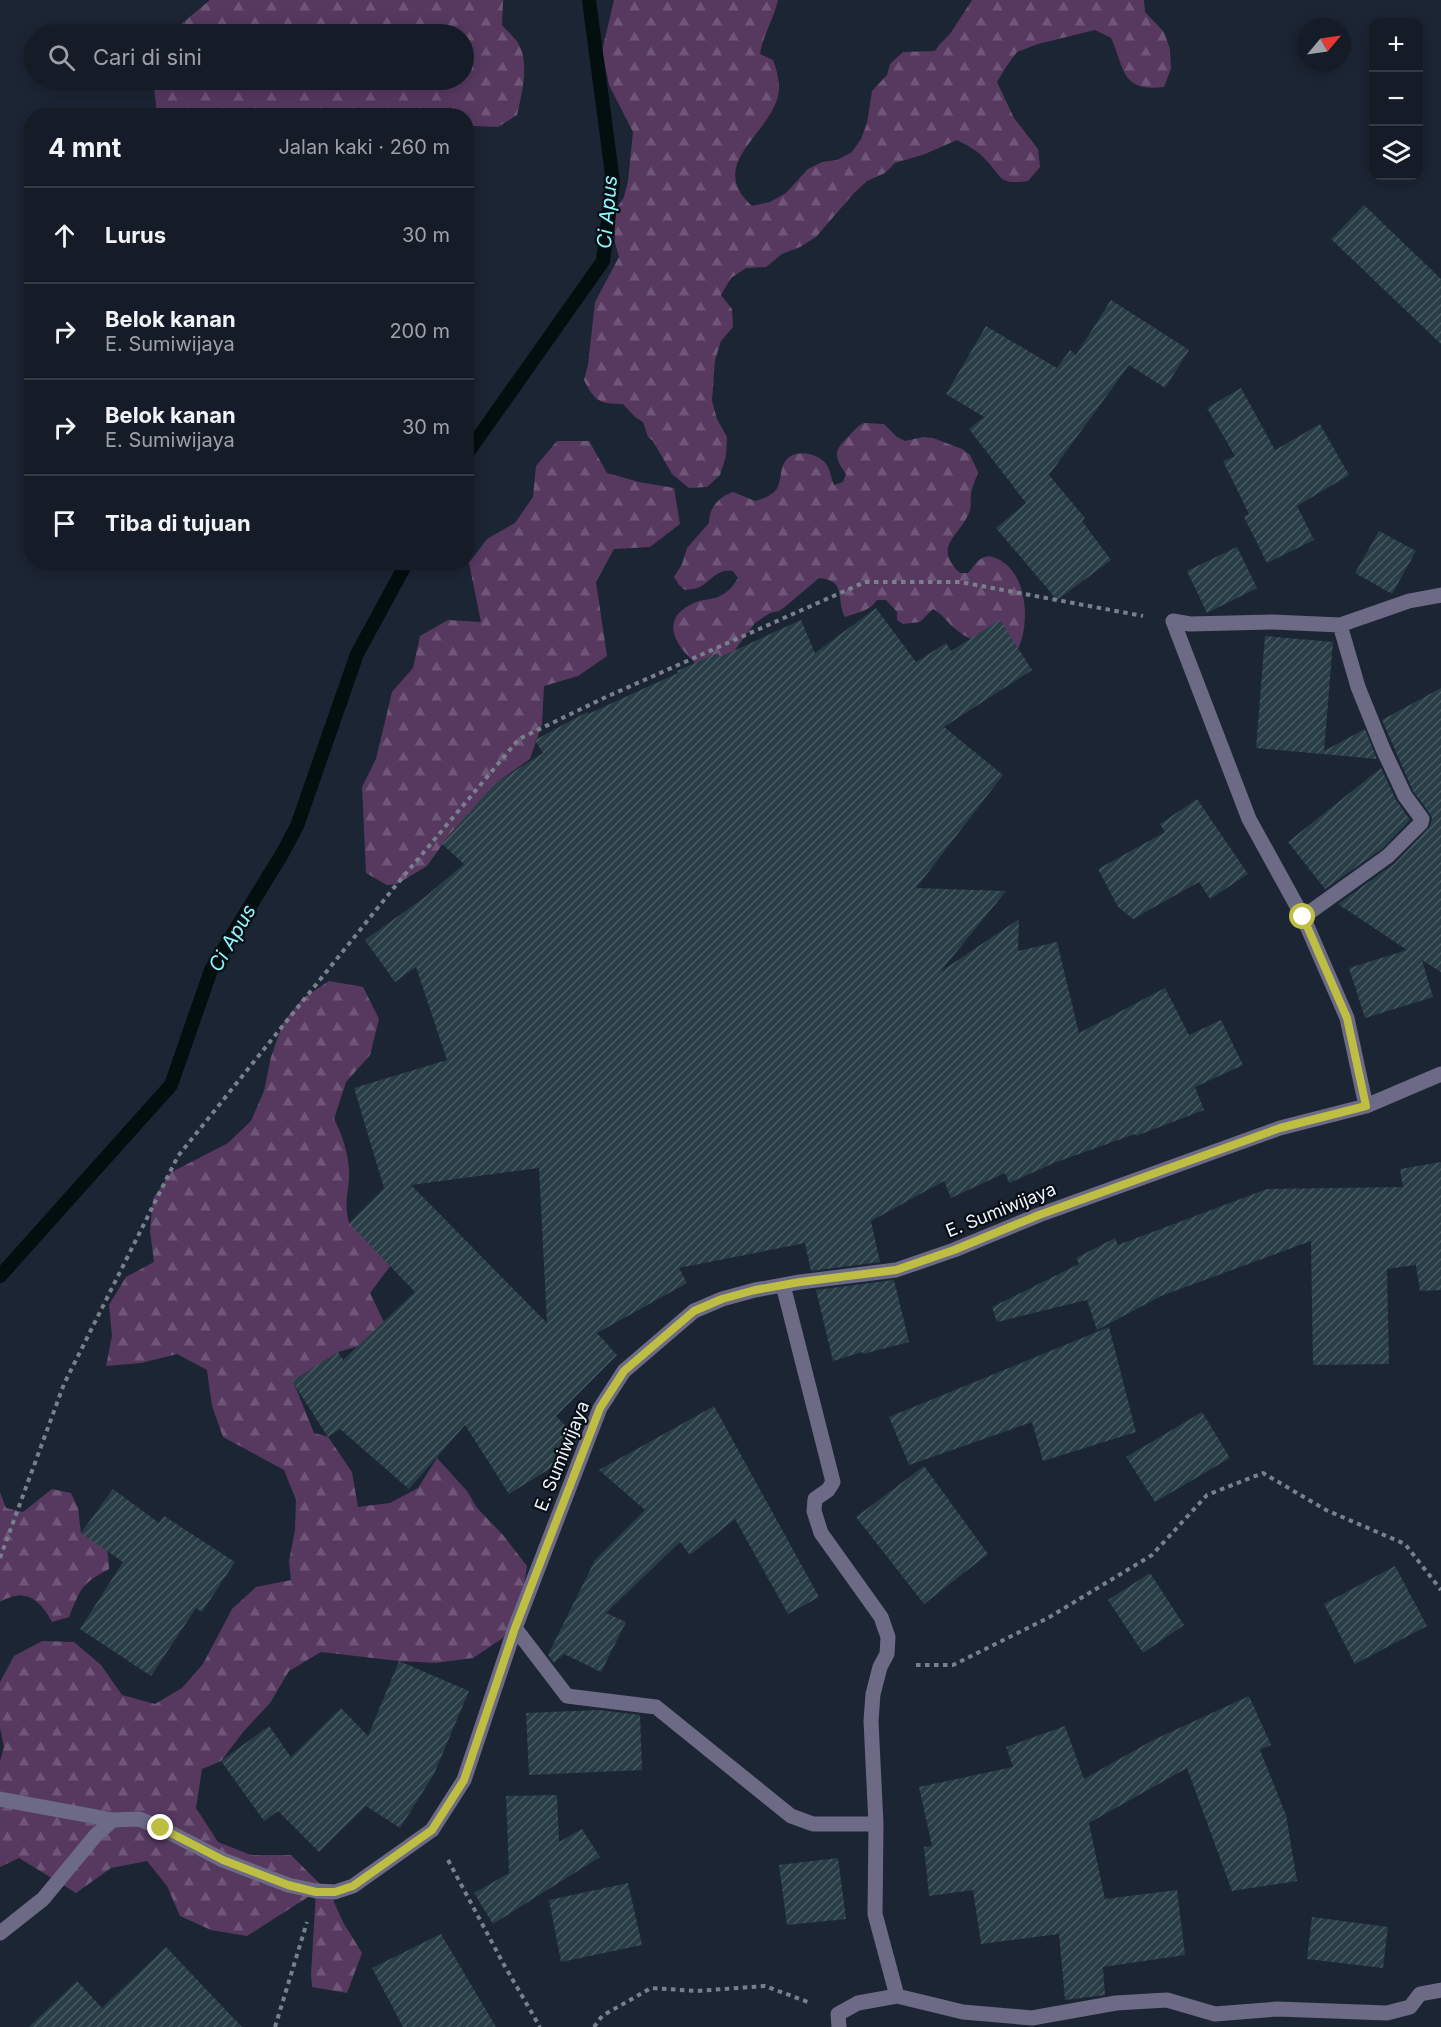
<!DOCTYPE html>
<html lang="id">
<meta charset="utf-8">
<style>
:root{--surface:#151c27;--page:#222933;--text:#f1f3f6;--muted:#9da1a7;--line:#343a44}
body{margin:0;font-family:Inter,sans-serif;background:var(--page);color:var(--text)}
.controls{position:absolute;right:18px;top:18px;display:grid;overflow:hidden;border-radius:12px;box-shadow:0 3px 15px #0003}
.controls button{width:54px;height:54px;display:grid;place-items:center;padding:0;border:0;border-bottom:2px solid var(--line);background:var(--surface);color:var(--text);font:30px sans-serif}
.compass{position:absolute;left:1297px;top:18px;width:54px;height:54px;border-radius:50%;background:var(--surface);box-shadow:0 3px 15px #0003;rotate:61deg}
.stop{position:absolute;width:18px;height:18px;margin:-14px;border:4px solid #bebf42;border-radius:50%;background:#fff}
.stop.end{background:#bebf42;border-color:#fff;box-shadow:0 2px 6px #0008}
.list{margin:0;padding:0;list-style:none}
h2{display:flex;justify-content:space-between;align-items:center;height:78px;margin:0;padding:0 24px;font-size:26px}
h2 small{font-size:20px;font-weight:400;color:var(--muted)}
.list li{display:grid;grid-template-columns:39px 1fr auto;gap:18px;align-items:center;box-sizing:border-box;height:96px;padding:0 24px;border-top:2px solid var(--line)}
.list b{display:block;font-size:22px;white-space:nowrap}
.list p{margin:0;font-size:20px;white-space:nowrap;color:var(--muted)}
.list em{font-size:20px;font-style:normal;color:var(--muted)}
.icon{flex:none;width:33px;height:33px;fill:none;stroke:currentColor;stroke-width:2;stroke-linecap:round;stroke-linejoin:round}
.map{position:relative;flex:none;width:1441px;height:2027px;overflow:hidden}
.search{position:absolute;background:var(--surface);box-shadow:0 3px 15px #0003;left:24px;top:24px;width:450px;height:66px;display:flex;align-items:center;gap:15px;box-sizing:border-box;padding:0 21px;border-radius:33px;color:var(--muted);font-size:22px}
.panel{position:absolute;background:var(--surface);box-shadow:0 3px 15px #0003;left:24px;top:108px;width:450px;height:462px;border-radius:24px}
.map>svg:first-child{display:block}
.forest{fill:url(#forest-firs)}
.lines{fill:none;stroke-linecap:round;stroke-linejoin:round}
.stream{stroke:#030e0f;stroke-width:14}
.building{fill:url(#building-hatch);fill-rule:evenodd}
.path{stroke:#78808d;stroke-width:4;stroke-dasharray:4.5 4.5;stroke-linecap:butt}
.minor{stroke:#6c6a85;stroke-width:15}
.route{stroke:#bebf42;stroke-width:8}
.labels{text-anchor:middle;stroke-width:4.5;stroke-linejoin:round;paint-order:stroke}
.street-label{font-size:18px;fill:#eef5ff;stroke:#0a0e15}
.water-label{font-size:20px;font-style:italic;fill:#8df7fb;stroke:#0a0e15}
</style>
<div class="map">
<svg width="1441" height="2027" viewBox="0 0 1441 2027">
<defs>
<pattern id="forest-firs" width="22" height="20" patternUnits="userSpaceOnUse" patternTransform="scale(1.5)"><rect width="22" height="20" fill="#573960"/><path d="M5 1l3.5 6h-7zM16 11l3.5 6h-7z" fill="#6f5678"/></pattern>
<pattern id="building-hatch" width="6" height="6" patternUnits="userSpaceOnUse" patternTransform="scale(1.5)"><rect width="6" height="6" fill="#283d46"/><path d="M-1 1l2-2M0 6l6-6M5 7l2-2" fill="none" stroke="#485a62"/></pattern>
</defs>
<rect width="100%" height="100%" fill="#1c2534"/>
<path class="forest" d="M 210,0 L 505,0 L 503,1 L 502,25 C 507,31 514,37 518,43 C 530,63 522,93 517,115 L 498,127 L 474,126 L 467,128 L 466,116 L 156,115 C 158,104 152,91 155,80 L 464,80 L 464,34 L 172,34 L 173,31 Z
M 614,0 L 778,0 C 774,19 763,34 760,54 L 773,60 C 777,72 781,83 778,96 C 768,136 706,165 752,206 L 770,202 L 786,193 L 808,169 L 822,162 L 837,160 L 852,152 L 861,139 L 867,123 L 872,91 L 887,75 L 890,64 L 903,52 L 935,51 L 939,45 L 950,34 L 972,0 L 1144,0 L 1145,12 L 1164,32 L 1170,49 L 1171,69 L 1164,87 C 1120,92 1125,68 1111,38 L 1095,30 L 1038,44 L 1017,52 L 1006,67 L 997,82 L 1014,118 L 1038,149 L 1040,167 L 1028,181 C 997,185 1003,177 985,159 C 978,151 967,145 957,140 L 925,154 L 895,163 L 885,173 L 867,181 L 854,193 L 816,237 L 800,247 L 782,254 L 766,267 L 746,268 L 731,278 L 721,295 L 732,309 L 733,327 L 721,341 L 715,360 L 712,401 L 717,419 L 727,437 L 726,456 L 720,475 L 707,487 L 689,488 L 672,474 L 653,441 L 648,437 L 643,422 L 635,417 L 623,404 C 600,404 594,401 584,380 L 588,365 L 595,302 L 619,257 L 615,242 L 615,211 L 624,197 L 628,181 L 633,132 L 609,85 L 602,51 Z
M 864,423 L 884,424 L 897,437 L 905,441 L 923,437 L 933,438 L 962,449 L 970,455 L 978,472 C 976,479 972,487 971,494 C 970,501 972,506 969,513 C 959,537 932,546 960,573 L 968,573 C 973,568 977,559 985,557 C 989,555 994,557 998,559 C 1027,573 1030,621 1019,647 L 1012,651 C 994,646 972,643 958,631 C 948,624 944,615 933,609 L 920,622 L 903,624 L 897,620 L 897,612 L 886,600 L 877,600 C 869,612 858,612 845,617 C 835,599 848,581 819,578 L 786,606 L 779,611 L 770,613 L 755,623 L 731,655 L 699,666 C 675,646 657,618 696,602 C 704,599 714,600 722,595 C 729,591 734,585 738,578 L 733,571 C 718,569 714,577 703,585 C 698,589 691,589 685,590 L 679,585 L 674,577 L 682,564 L 687,548 L 709,523 C 709,507 719,497 733,492 L 755,501 C 762,499 771,496 776,490 C 781,483 780,471 784,463 C 792,447 821,452 828,467 C 831,473 831,479 834,485 L 843,482 L 846,474 C 833,456 834,450 849,436 C 855,430 857,426 864,423 Z
M 557,441 L 589,441 L 607,473 L 639,482 L 674,488 L 680,524 L 650,547 L 614,549 L 596,582 L 607,656 L 578,676 L 544,686 L 542,724 L 530,759 L 500,780 L 449,835 L 427,866 L 397,884 L 387,885 L 366,873 L 362,787 L 376,759 L 392,692 L 413,668 L 420,636 L 448,620 L 481,622 L 469,563 L 487,539 L 515,523 L 533,497 L 536,466 Z
M 329,981 L 363,987 L 379,1019 L 370,1055 L 346,1082 L 334,1119 C 342,1134 348,1152 349,1170 C 350,1190 343,1201 349,1223 L 390,1252 L 391,1265 L 370,1293 L 391,1337 L 338,1352 L 333,1376 L 293,1381 L 314,1433 L 328,1437 L 352,1472 L 358,1507 L 390,1503 L 418,1488 L 437,1458 L 467,1491 L 477,1508 L 503,1535 L 527,1566 L 521,1605 L 503,1638 L 473,1658 L 435,1663 L 399,1661 L 321,1652 L 289,1671 L 270,1703 L 244,1731 L 221,1761 L 202,1769 L 196,1808 L 218,1842 L 251,1855 L 291,1855 L 320,1884 L 328,1889 L 343,1922 L 362,1953 L 347,1993 L 312,1987 L 311,1974 L 316,1892 L 247,1936 L 211,1930 L 180,1916 L 167,1886 L 147,1861 L 111,1868 L 76,1893 L 19,1858 L 0,1867 L 0,1761 L 4,1747 L 0,1728 L 0,1682 L 14,1656 L 42,1641 L 74,1642 L 101,1665 L 122,1695 L 155,1704 L 182,1688 L 203,1664 L 232,1609 L 256,1587 L 291,1580 L 289,1561 L 295,1530 L 296,1500 L 284,1470 L 223,1437 L 212,1406 L 207,1370 L 177,1354 L 141,1363 L 106,1366 L 112,1336 L 109,1305 L 126,1277 L 154,1262 L 150,1231 L 153,1199 L 170,1173 L 228,1143 L 251,1121 L 264,1091 L 271,1057 L 283,1023 L 302,999 Z
M 52,1489 L 71,1493 L 78,1508 L 81,1533 C 104,1540 109,1544 109,1569 C 81,1584 81,1588 69,1617 L 52,1622 C 39,1598 25,1588 0,1602 L 0,1492 L 6,1508 L 23,1512 Z"/>
<g class="lines">
<path class="stream" d="M 466,455 L 603,261 L 613,182 L 589,0
M 0,1276 L 171,1085 L 211,970 L 282,854 L 297,826 L 357,654 L 407,562"/>
</g>
<path class="building" d="M 1364,205 L 1441,279 L 1441,344 L 1331,239 Z
M 1111,300 L 1189,350 L 1165,388 L 1129,365 L 1049,475 L 1085,518 L 1082,521 L 1111,560 L 1057,600 L 996,528 L 1026,503 L 969,429 L 984,417 L 946,394 L 986,326 L 1057,368 L 1070,350 L 1076,355 Z
M 1241,388 L 1275,450 L 1320,424 L 1349,475 L 1297,506 L 1314,540 L 1267,563 L 1244,517 L 1249,514 L 1223,461 L 1235,456 L 1207,408 Z
M 1379,531 L 1416,551 L 1392,594 L 1355,573 Z
M 1237,547 L 1257,588 L 1207,613 L 1187,571 Z
M 876,608 L 916,662 L 946,643 L 951,651 L 1000,620 L 1032,670 L 944,727 L 1003,775 L 916,888 L 1006,891 L 940,972 L 1019,919 L 1018,951 L 1057,942 L 1079,1033 L 1165,988 L 1189,1035 L 1221,1020 L 1243,1065 L 1195,1087 L 1204,1110 L 1136,1136 L 1135,1134 L 1054,1163 L 1009,1183 L 1005,1173 L 951,1198 L 944,1181 L 871,1221 L 880,1262 L 811,1271 L 805,1243 L 679,1268 L 687,1283 L 597,1333 L 617,1355 L 556,1416 L 578,1439 L 574,1449 L 559,1463 L 509,1494 L 465,1425 L 409,1489 L 340,1429 L 328,1437 L 292,1381 L 338,1352 L 343,1360 L 415,1292 L 349,1223 L 384,1188 L 354,1088 L 447,1060 L 416,967 L 395,982 L 365,940 L 425,897 L 464,864 L 442,844 L 494,784 L 543,753 L 535,740 L 587,712 L 588,714 L 678,673 L 677,671 L 718,653 L 720,657 L 801,620 L 815,653 ZM 539,1168 L 547,1323 L 411,1185 Z
M 1265,636 L 1333,642 L 1324,751 L 1365,729 L 1377,759 L 1256,748 Z
M 1441,688 L 1441,972 L 1422,960 L 1433,997 L 1365,1018 L 1349,968 L 1407,950 L 1338,904 L 1395,863 L 1430,826 L 1432,818 L 1430,814 L 1413,791 L 1382,720 Z
M 1381,768 L 1396,800 L 1410,820 L 1382,849 L 1325,889 L 1288,842 Z
M 1197,799 L 1248,874 L 1210,899 L 1199,882 L 1133,919 L 1118,907 L 1098,869 L 1165,832 L 1160,824 Z
M 1441,1162 L 1441,1290 L 1420,1291 L 1416,1265 L 1387,1269 L 1389,1364 L 1313,1365 L 1311,1241 L 1161,1296 L 1097,1330 L 1087,1300 L 997,1322 L 992,1307 L 1079,1264 L 1076,1258 L 1115,1238 L 1118,1245 L 1267,1189 L 1403,1187 L 1400,1169 Z
M 894,1280 L 909,1342 L 863,1354 L 862,1352 L 833,1361 L 816,1290 Z
M 1109,1327 L 1136,1432 L 1043,1461 L 1032,1422 L 909,1465 L 889,1417 Z
M 714,1406 L 819,1597 L 788,1614 L 735,1519 L 690,1555 L 680,1542 L 606,1613 L 626,1622 L 601,1672 L 564,1654 L 554,1663 L 548,1655 L 595,1560 L 645,1510 L 599,1470 Z
M 1202,1412 L 1230,1458 L 1155,1502 L 1126,1457 Z
M 924,1466 L 988,1554 L 924,1604 L 856,1517 Z
M 113,1489 L 159,1523 L 164,1516 L 235,1562 L 202,1612 L 196,1608 L 151,1676 L 80,1629 L 123,1562 L 81,1533 Z
M 1395,1566 L 1427,1626 L 1355,1664 L 1324,1604 Z
M 1150,1573 L 1184,1625 L 1143,1653 L 1108,1600 Z
M 399,1661 L 469,1691 L 434,1774 L 400,1828 L 366,1806 L 319,1852 L 278,1811 L 264,1821 L 221,1761 L 269,1726 L 291,1757 L 341,1708 L 368,1736 Z
M 1249,1696 L 1271,1745 L 1260,1750 L 1286,1815 L 1297,1881 L 1232,1891 L 1187,1768 L 1089,1823 L 1105,1899 L 1177,1890 L 1185,1955 L 1103,1967 L 1105,1995 L 1065,2000 L 1059,1934 L 981,1944 L 973,1890 L 929,1896 L 924,1847 L 932,1846 L 919,1787 L 1013,1767 L 1006,1747 L 1065,1726 L 1084,1779 L 1153,1740 Z
M 599,1710 L 640,1715 L 642,1770 L 529,1775 L 526,1713 Z
M 557,1795 L 559,1842 L 582,1829 L 600,1857 L 493,1924 L 474,1893 L 509,1873 L 506,1796 Z
M 838,1858 L 846,1919 L 787,1925 L 779,1865 Z
M 628,1883 L 642,1945 L 561,1962 L 549,1900 Z
M 1312,1917 L 1388,1927 L 1383,1968 L 1307,1959 Z
M 441,1934 L 496,2027 L 403,2027 L 372,1968 Z
M 166,1947 L 242,2027 L 29,2027 L 77,1981 L 102,2008 Z"/>
<g class="lines">
<path class="path" d="M 0,1558 L 64,1384 L 178,1156 L 397,884 L 519,739 L 606,697 L 865,582 L 960,582 L 1143,616
M 916,1665 L 953,1665 L 1048,1618 L 1152,1555 L 1207,1495 L 1263,1473 L 1326,1510 L 1405,1544 L 1441,1590
M 448,1860 L 503,1963 L 540,2027
M 275,2027 L 307,1922
M 594,2027 L 602,2016 L 651,1988 L 697,1991 L 765,1986 L 808,2002"/>
<path class="minor" d="M 1303,917 L 1388,856 L 1421,823 L 1422,819 L 1405,796 L 1383,749 L 1358,687 L 1340,625
M 1366,1106 L 1347,1018 L 1303,917 L 1249,819 L 1173,621 L 1190,624 L 1273,622 L 1340,625 L 1409,601 L 1441,595
M 783,1285 L 833,1482 L 828,1490 L 815,1499 L 814,1511 L 821,1533 L 881,1617 L 888,1637 L 887,1654 L 880,1667 L 873,1694 L 871,1721 L 876,1824 L 875,1914 L 897,1996
M 515,1628 L 567,1696 L 656,1707 L 791,1816 L 813,1824 L 876,1824
M 0,1799 L 113,1820
M 0,1933 L 43,1899 L 96,1835 L 113,1820 L 139,1819 L 161,1828 L 223,1860 L 288,1885 L 316,1891 L 335,1892 L 353,1886 L 432,1830 L 464,1780 L 515,1628 L 600,1408 L 624,1371 L 694,1311 L 722,1299 L 755,1290 L 800,1282 L 896,1270 L 954,1250 L 1039,1215 L 1280,1128 L 1366,1106 L 1441,1074
M 839,2027 L 838,2014 L 858,2003 L 897,1996 L 963,2012 L 1032,2018 L 1116,2003 L 1167,2000 L 1215,2014 L 1277,2009 L 1387,2013 L 1410,2007 L 1420,1994 L 1441,1990"/>
</g>
<g class="lines">
<path class="route" d="M 161,1828 L 223,1860 L 288,1885 L 316,1892 L 335,1892 L 353,1886 L 432,1830 L 464,1780 L 515,1628 L 600,1408 L 624,1371 L 694,1311 L 722,1299 L 755,1290 L 800,1282 L 896,1270 L 954,1250 L 1039,1215 L 1280,1128 L 1366,1106 L 1347,1018 L 1303,917"/>
</g>
<g class="labels">
<g class="street-label">
<text transform="translate(1001 1210) rotate(-22)" y="6">E. Sumiwijaya</text>
<text transform="translate(562 1456) rotate(-68)" y="6">E. Sumiwijaya</text>
</g>
<g class="water-label">
<text transform="translate(607 212) rotate(-85)" y="7">Ci Apus</text>
<text transform="translate(232 938) rotate(-60)" y="7">Ci Apus</text>
</g>
</g>
</svg>
<div class="controls">
<button>+</button>
<button>−</button>
<button><svg class="icon" aria-label="layers" viewBox="0 0 24 24"><path d="M12 4l9 5-9 5-9-5zM3 14l9 5 9-5"/></svg></button>
</div>
<svg class="compass" viewBox="-18 -18 36 36"><path d="M0-13l5 13h-10z" fill="#e53935"/><path d="M0 13l5-13h-10z" fill="#9da1a7"/></svg>
<div class="stop" style="left:1303px;top:917px"></div>
<div class="stop end" style="left:161px;top:1828px"></div>
<div class="search"><svg class="icon" aria-label="search" viewBox="0 0 24 24"><circle cx="10" cy="10" r="6"/><path d="M15 15l6 6"/></svg>Cari di sini</div>
<section class="panel">
<h2>4 mnt<small>Jalan kaki · 260 m</small></h2>
<ul class="list">
<li><svg class="icon" aria-label="ahead" viewBox="0 0 24 24"><path d="M12 20V5M6 11l6-6 6 6"/></svg><div><b>Lurus</b></div><em>30 m</em></li>
<li><svg class="icon" aria-label="right" viewBox="0 0 24 24"><path d="M7 20v-9h11M14 6l5 5-5 5"/></svg><div><b>Belok kanan</b><p>E. Sumiwijaya</p></div><em>200 m</em></li>
<li><svg class="icon" aria-label="right" viewBox="0 0 24 24"><path d="M7 20v-9h11M14 6l5 5-5 5"/></svg><div><b>Belok kanan</b><p>E. Sumiwijaya</p></div><em>30 m</em></li>
<li><svg class="icon" aria-label="arrive" viewBox="0 0 24 24"><path d="M6 21V4h12l-3 4 3 4H6"/></svg><div><b>Tiba di tujuan</b></div></li>
</ul>
</section>
</div>
